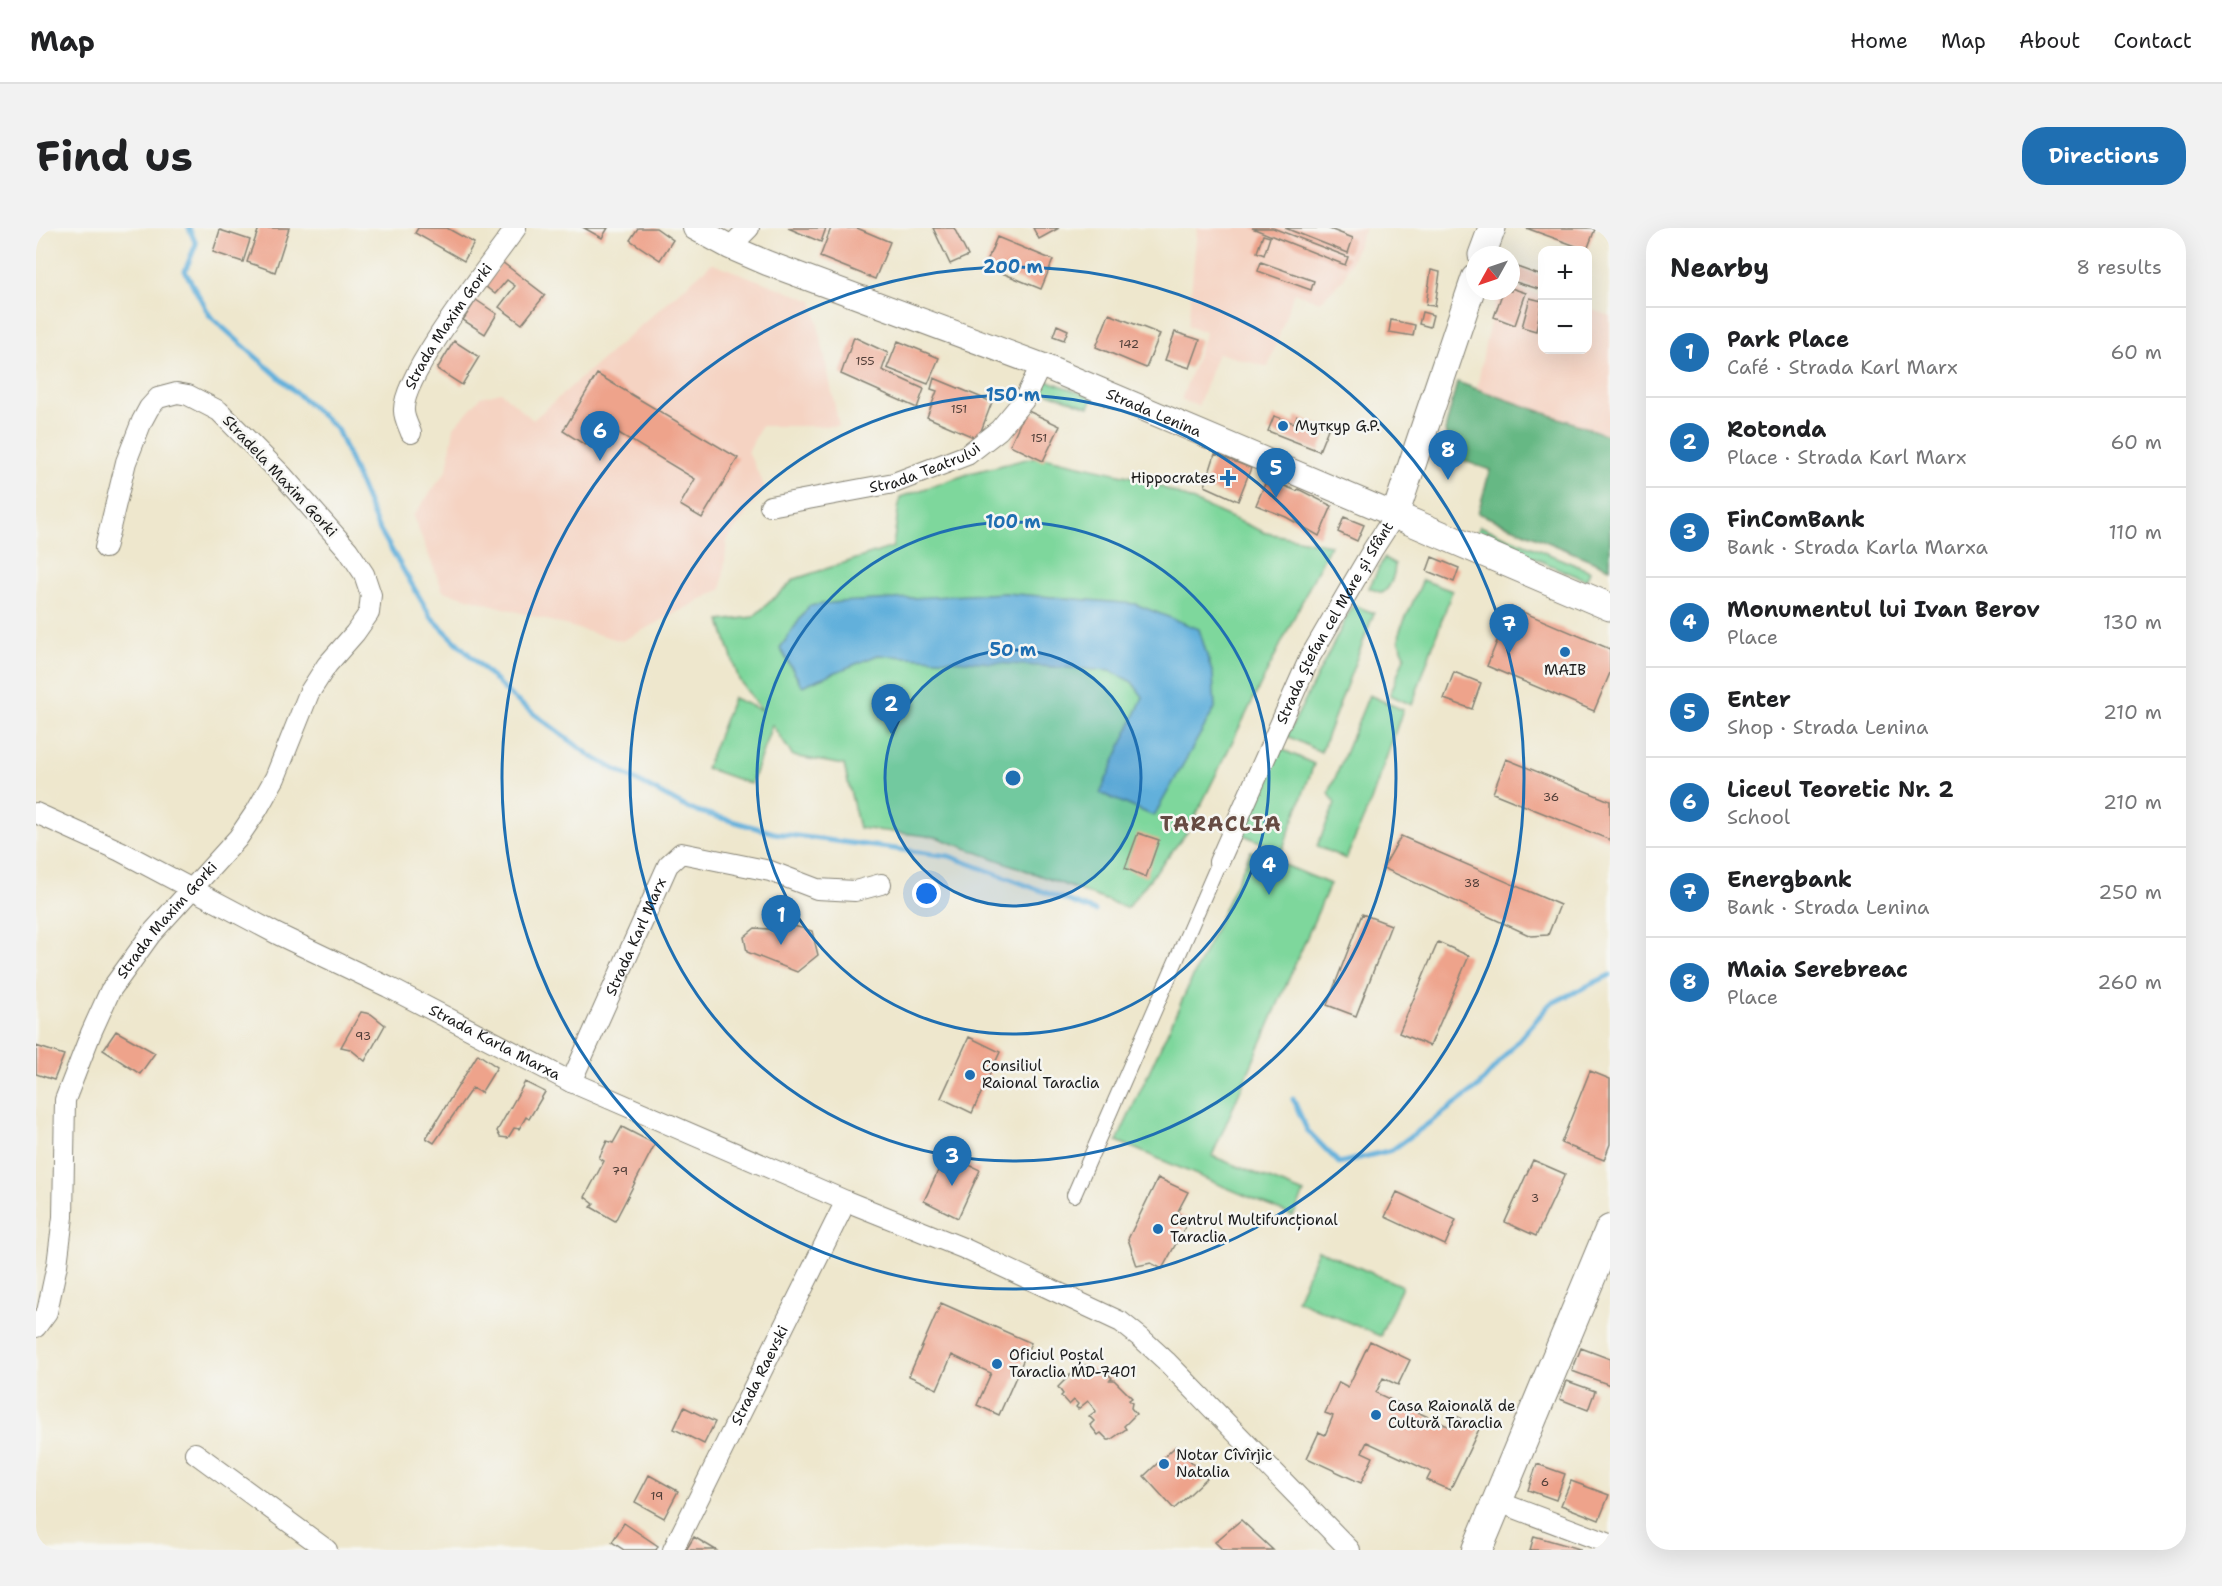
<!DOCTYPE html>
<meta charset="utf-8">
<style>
:root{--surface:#fff;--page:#f2f2f2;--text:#202124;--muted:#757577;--line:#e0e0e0;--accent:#1f6fb2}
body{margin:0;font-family:"Shantell Sans",sans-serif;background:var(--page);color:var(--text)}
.controls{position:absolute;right:18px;top:18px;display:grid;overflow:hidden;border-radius:12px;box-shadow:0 6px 24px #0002}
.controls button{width:54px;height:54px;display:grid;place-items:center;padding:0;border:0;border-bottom:2px solid var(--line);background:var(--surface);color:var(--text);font:30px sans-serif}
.compass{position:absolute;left:1430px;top:18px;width:54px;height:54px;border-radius:50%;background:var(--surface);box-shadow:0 6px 24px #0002;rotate:230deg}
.you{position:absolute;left:891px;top:666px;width:21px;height:21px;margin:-15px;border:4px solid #fff;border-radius:50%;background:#1a73e8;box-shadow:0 0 0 9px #1a73e833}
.badge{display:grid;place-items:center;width:39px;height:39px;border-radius:50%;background:var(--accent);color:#fff;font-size:20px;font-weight:700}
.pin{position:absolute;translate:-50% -50px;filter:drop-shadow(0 2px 3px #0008)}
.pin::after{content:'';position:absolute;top:32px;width:21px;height:18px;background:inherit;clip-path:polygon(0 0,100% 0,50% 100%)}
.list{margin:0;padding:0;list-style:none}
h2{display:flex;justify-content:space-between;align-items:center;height:78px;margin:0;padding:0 24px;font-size:26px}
h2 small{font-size:20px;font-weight:400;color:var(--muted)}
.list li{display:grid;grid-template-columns:39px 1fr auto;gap:18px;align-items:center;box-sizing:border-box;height:90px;padding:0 24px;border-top:2px solid var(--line)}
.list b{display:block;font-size:22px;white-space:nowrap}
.list p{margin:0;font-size:20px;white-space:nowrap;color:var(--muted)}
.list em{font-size:20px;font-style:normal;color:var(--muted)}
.map{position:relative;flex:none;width:1574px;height:1322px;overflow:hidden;border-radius:24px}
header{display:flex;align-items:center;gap:36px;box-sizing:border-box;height:84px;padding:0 30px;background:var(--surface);border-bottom:2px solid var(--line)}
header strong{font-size:28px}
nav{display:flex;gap:33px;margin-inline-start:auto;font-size:21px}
.intro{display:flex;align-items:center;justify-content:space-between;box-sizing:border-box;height:144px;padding:0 36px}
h1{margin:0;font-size:42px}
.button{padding:15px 27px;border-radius:24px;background:var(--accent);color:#fff;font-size:21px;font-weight:700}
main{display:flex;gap:36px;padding:0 36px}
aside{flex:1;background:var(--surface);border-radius:24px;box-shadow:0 6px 24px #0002}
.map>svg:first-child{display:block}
.built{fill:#f5d3c2}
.green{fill:#7ed79c;stroke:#4d7a5c;stroke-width:1.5}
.forest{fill:#66b884;stroke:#416a50;stroke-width:1.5}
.water{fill:#62b0db;stroke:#3f667c;stroke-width:1.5}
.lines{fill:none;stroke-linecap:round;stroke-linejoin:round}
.stream{stroke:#62b0db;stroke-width:5}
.building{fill:#eea38b}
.pedestrian-casing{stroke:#858274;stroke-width:16}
.minor-casing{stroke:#858274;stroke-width:22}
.tertiary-casing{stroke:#858274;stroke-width:26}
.secondary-casing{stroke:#858274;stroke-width:29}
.primary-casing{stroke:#858274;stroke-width:32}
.pedestrian{stroke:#fff;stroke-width:14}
.minor{stroke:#fff;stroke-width:20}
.tertiary{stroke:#fff;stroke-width:24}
.secondary{stroke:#fff;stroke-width:27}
.primary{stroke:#fff;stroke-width:30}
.ring{fill:none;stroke:#1f6fb2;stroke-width:3}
.poi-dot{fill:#1f6fb2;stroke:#f6f6f2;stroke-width:2}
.labels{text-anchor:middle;stroke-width:5;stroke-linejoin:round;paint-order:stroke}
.number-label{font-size:12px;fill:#503e38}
.street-label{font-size:15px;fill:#1c1c1c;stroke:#f6f6f2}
.poi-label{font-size:15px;fill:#1c1c1c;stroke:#f6f6f2;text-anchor:start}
.district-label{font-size:21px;font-weight:bold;letter-spacing:1.5px;fill:#664b43;stroke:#f6f6f2}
.centre{fill:#1f6fb2;stroke:#f6f6f2;stroke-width:3}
.ring-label{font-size:18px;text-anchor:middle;font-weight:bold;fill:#1f6fb2;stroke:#f6f6f2;stroke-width:5;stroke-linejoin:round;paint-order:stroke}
</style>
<header>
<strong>Map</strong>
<nav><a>Home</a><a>Map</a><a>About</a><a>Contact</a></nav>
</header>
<div class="intro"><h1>Find us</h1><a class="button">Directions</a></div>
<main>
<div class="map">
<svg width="1574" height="1322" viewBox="0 0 1574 1322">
<rect width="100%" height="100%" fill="#f6f6f2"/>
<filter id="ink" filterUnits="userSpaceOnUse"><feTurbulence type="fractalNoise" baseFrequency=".0167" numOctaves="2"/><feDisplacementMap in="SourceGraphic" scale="12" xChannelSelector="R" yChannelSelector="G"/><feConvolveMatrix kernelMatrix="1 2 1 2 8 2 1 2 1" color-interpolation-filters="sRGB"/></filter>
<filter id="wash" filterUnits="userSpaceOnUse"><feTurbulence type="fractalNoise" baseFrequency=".008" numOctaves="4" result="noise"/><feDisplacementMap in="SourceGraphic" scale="24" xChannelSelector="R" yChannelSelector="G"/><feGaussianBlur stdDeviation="1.35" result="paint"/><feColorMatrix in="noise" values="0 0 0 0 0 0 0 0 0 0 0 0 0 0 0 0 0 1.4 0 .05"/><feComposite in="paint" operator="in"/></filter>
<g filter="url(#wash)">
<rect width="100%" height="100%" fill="#eee7cd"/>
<path class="built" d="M 1161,0 L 1329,0 L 1308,50 L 1284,74 L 1258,64 L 1232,139 L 1182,125 L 1162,178 L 1145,172 L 1170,104 L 1152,98 Z
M 676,35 L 777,73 L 803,198 L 725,198 L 712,224 L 729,260 L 691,312 L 686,361 L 586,413 L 407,363 L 377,288 L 411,242 L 418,199 L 445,169 L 465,164 L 497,192 Z
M 1475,57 L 1506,68 L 1506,122 L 1552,122 L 1552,80 L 1574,88 L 1574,208 L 1441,161 L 1450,111 L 1462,63 L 1475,63 Z"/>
<path class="green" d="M 1008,151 L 1057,170 L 1053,179 L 1004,162 Z
M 1003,228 L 1110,252 L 1230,305 L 1294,317 L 1152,603 L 1091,680 L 900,609 L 823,600 L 808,537 L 757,528 L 736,497 L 715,556 L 670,540 L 697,470 L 725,482 L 703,452 L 684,393 L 717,389 L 759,351 L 857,319 L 864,269 L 938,244 Z
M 1444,298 L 1554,343 L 1550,352 L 1441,306 Z
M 1348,330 L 1359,336 C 1359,346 1355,360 1346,365 L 1333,360 Z
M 1387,352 L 1416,363 L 1376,477 L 1354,467 L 1369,427 L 1363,414 L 1364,402 Z
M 1317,377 L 1338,385 L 1285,524 L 1251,508 Z
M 1333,467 L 1367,482 L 1335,573 L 1310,631 L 1281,618 L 1299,576 L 1293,565 Z
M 1245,521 L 1278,536 L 1246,623 L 1203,605 Z
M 1215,623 L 1294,656 L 1176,928 L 1268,965 L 1257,988 L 1081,913 Z
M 1282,1022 L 1366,1058 L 1344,1108 L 1261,1072 Z"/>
<path class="forest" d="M 1421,154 L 1574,208 L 1574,340 L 1442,285 L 1454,242 L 1417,229 L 1409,203 Z"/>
<path class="water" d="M 969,365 L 1099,376 L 1163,401 L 1177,447 L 1179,480 L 1118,588 L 1064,565 L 1107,469 L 1096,454 L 1075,443 L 842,427 L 766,458 L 744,420 L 773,378 L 804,374 Z"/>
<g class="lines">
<path class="stream" d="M 153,0 L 160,16 L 149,43 L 174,88 L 301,201 L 341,297 L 395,389 L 477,470 L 556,529 L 654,581 L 738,605 L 913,628 L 1059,683
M 1257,871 L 1271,902 L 1303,935 L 1356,922 L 1441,860 L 1514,776 L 1574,747"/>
</g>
<g id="blocks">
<path class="building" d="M 223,0 L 253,0 L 239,44 L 211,34 Z
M 382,0 L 411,0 L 438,15 L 428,33 L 379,5 Z
M 548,0 L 572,0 L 566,10 Z
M 602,0 L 620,0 L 637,12 L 624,32 L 594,12 Z
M 752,0 L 790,0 L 785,14 Z
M 795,0 L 821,0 L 854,14 L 839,51 L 784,29 Z
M 897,0 L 918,0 L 932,28 L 914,36 Z
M 997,0 L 1023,0 L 1003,11 Z
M 1216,0 L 1237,0 L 1312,29 L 1309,37 Z
M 1249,0 L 1291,0 L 1317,10 L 1312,25 Z
M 1490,0 L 1555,0 L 1559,1 L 1551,22 Z
M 184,2 L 214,12 L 207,34 L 177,24 Z
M 1227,7 L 1234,9 L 1228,27 L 1221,24 Z
M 961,9 L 1017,32 L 1005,61 L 949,38 Z
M 466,34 L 509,67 L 486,96 L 463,79 L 479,58 L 471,52 L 459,66 L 449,58 Z
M 1225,34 L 1278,53 L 1275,62 L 1222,43 Z
M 1481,39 L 1506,48 L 1506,62 L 1476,53 Z
M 1395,42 L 1404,44 L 1399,78 L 1390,77 Z
M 1475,60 L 1490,65 L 1479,97 L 1458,89 L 1467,63 L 1475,63 Z
M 1494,70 L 1506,73 L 1500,103 L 1486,99 Z
M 440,72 L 461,86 L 449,106 L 427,92 Z
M 1386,84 L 1397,87 L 1394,99 L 1383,96 Z
M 1073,86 L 1124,106 L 1110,140 L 1060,119 Z
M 1355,92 L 1379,97 L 1377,108 L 1353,104 Z
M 1021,97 L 1032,102 L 1028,112 L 1017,108 Z
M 1139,104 L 1164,112 L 1154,140 L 1129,132 Z
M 818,109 L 852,125 L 846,142 L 888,161 L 881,180 L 805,146 Z
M 418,113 L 443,129 L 426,157 L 401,141 Z
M 862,113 L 903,130 L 892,156 L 851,140 Z
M 561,146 L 702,230 L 666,290 L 644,277 L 659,251 L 563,193 L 549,217 L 527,203 Z
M 898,150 L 956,174 L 942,211 L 891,189 L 901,163 L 895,161 Z
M 990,182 L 1024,198 L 1007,233 L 974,217 Z
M 1238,188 L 1258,195 L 1261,188 L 1292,201 L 1283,223 L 1232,203 Z
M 1179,226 L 1215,240 L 1202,273 L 1169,258 Z
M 1231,251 L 1261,263 L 1262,261 L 1296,278 L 1283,308 L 1250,289 L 1220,277 Z
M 1308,289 L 1328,297 L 1321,313 L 1302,304 Z
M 1396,329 L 1423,340 L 1418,354 L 1391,343 Z
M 1475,379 L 1574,421 L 1574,445 L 1558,483 L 1451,438 Z
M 1418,444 L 1445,455 L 1436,481 L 1408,471 Z
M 1470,531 L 1574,573 L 1574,612 L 1457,565 Z
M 1102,605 L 1123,612 L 1110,649 L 1089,640 Z
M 1365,608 L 1524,677 L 1512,707 L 1495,708 L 1347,640 Z
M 1326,686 L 1355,697 L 1320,788 L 1291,777 Z
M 758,698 L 776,703 L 782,727 L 761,744 L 711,724 L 708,709 L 719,700 L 745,702 Z
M 1402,714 L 1433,728 L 1394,818 L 1363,805 Z
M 325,784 L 335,786 L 349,797 L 329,833 L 314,821 L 305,819 Z
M 80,803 L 119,825 L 104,846 L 67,822 Z
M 933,809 L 964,824 L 936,885 L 905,870 Z
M 0,818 L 28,827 L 18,852 L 0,846 Z
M 442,826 L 461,839 L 445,865 L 436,860 L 398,915 L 390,910 Z
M 1554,843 L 1574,851 L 1574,916 L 1568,932 L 1525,915 Z
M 489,854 L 509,864 L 493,891 L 490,889 L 483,901 L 478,900 L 472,910 L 464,909 L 461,903 Z
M 586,899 L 619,916 L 579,993 L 555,979 L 558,976 L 549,969 L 568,933 L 563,930 L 571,913 L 577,915 Z
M 910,926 L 944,942 L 922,990 L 888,973 Z
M 1497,932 L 1529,946 L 1500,1008 L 1469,994 Z
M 1122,950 L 1152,964 L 1141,985 L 1153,992 L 1126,1041 L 1115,1035 L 1101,1038 L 1092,1011 Z
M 1361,964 L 1420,992 L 1409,1017 L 1349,989 Z
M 905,1075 L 995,1115 L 963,1187 L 941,1177 L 955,1145 L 916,1127 L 901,1161 L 873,1148 Z
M 1334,1113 L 1374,1132 L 1362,1157 L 1347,1150 L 1340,1165 L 1416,1200 L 1422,1189 L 1444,1199 L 1414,1262 L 1391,1252 L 1395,1244 L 1331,1214 L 1326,1224 L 1337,1229 L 1325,1255 L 1271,1230 L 1283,1204 L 1289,1207 L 1297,1188 L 1289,1185 L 1303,1154 L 1312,1159 Z
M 1545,1120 L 1574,1131 L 1574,1157 L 1536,1143 Z
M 1049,1137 L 1057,1141 L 1068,1142 L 1076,1150 L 1074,1152 L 1078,1152 L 1096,1170 L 1093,1172 L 1096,1175 L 1095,1180 L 1100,1186 L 1088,1198 L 1090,1201 L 1074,1212 L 1072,1212 L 1065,1205 L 1062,1207 L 1054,1197 L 1058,1193 L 1053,1188 L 1060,1183 L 1052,1173 L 1042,1181 L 1040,1179 L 1042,1176 L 1038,1172 L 1033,1177 L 1025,1168 L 1027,1166 L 1022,1159 L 1040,1141 Z
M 1531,1153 L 1559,1163 L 1552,1182 L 1524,1171 Z
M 648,1179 L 679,1194 L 668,1216 L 638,1201 Z
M 1140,1218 L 1171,1250 L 1138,1281 L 1108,1248 Z
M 1501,1236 L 1529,1246 L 1520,1272 L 1492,1262 Z
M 613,1247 L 642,1263 L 628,1290 L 599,1274 Z
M 1535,1253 L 1573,1267 L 1563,1292 L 1525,1277 Z
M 1205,1292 L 1237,1322 L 1187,1322 L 1179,1314 Z
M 588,1295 L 622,1318 L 620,1322 L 588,1322 L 576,1314 Z
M 1498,1308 L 1544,1321 L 1544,1322 L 1494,1322 Z
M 658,1309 L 680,1322 L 650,1322 Z"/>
</g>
</g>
<g filter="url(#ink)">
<use href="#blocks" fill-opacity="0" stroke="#858274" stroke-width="1.5"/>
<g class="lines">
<defs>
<path id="pedestrian" d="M 1038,967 L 1183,634"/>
<g id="minor">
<path d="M 694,19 L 713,0"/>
<path id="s1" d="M 375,205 C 373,199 368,190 368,183 C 365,148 457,33 480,0"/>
<path id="s2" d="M 734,278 L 858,255 L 931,227 L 963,202 L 988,172 L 1005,137"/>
<path id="s3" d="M 0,585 L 84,623 L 241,706 L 352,759 L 535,854 L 810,973 L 927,1020 L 1085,1094 L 1105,1110 L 1130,1133 L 1314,1322"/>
<path id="s4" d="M 1183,634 L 1274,429 L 1337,321 L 1359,287"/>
<path id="s5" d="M 535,854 L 632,637 L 645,625 L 734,643 L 781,661 L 819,663 L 845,656"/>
<path id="s6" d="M 0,1099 L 11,1084 L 21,1037 L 27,989 L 29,872 L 55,805 L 74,763 L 115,706 L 202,610 L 221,582 L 239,550 L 273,465 L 291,437 L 319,405 L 333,385 L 335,367 L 328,346 L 312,322 L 247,248 L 183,183 L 152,167 L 141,165 L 122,170 L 113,180 L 106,193 L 90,234 L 69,320"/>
<path d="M 159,1225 L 291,1322"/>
<path d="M 1460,1273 L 1574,1316"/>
<path id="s7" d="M 637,1322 L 810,973"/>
</g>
<g id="tertiary">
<path id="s8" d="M 659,0 L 694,19 L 731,35 L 1005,137 L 1359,287"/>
</g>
<path id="secondary" d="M 1446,27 L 1456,0
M 1439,50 L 1359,287 L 1574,379"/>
<path id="primary" d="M 1441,1322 L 1574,1002"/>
</defs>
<use href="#pedestrian" class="pedestrian-casing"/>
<use href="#minor" class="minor-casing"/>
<use href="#tertiary" class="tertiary-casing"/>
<use href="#secondary" class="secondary-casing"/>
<use href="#primary" class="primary-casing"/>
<use href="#pedestrian" class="pedestrian"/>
<use href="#minor" class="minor"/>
<use href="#tertiary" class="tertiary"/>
<use href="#secondary" class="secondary"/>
<use href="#primary" class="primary"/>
</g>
</g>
<circle cx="977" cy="550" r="128" fill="#1f6fb2" fill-opacity=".12"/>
<g class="ring">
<circle cx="977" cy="550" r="128"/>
<circle cx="977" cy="550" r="256"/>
<circle cx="977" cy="550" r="383"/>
<circle cx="977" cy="550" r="511"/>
</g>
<g class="poi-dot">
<circle cx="1247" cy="198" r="6"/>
<path d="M1189 241h6v6h6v6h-6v6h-6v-6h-6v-6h6z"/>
<circle cx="1529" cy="424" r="6"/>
<circle cx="934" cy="847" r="6"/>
<circle cx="1122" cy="1001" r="6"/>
<circle cx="961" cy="1136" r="6"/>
<circle cx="1340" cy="1187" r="6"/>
<circle cx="1128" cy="1236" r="6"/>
</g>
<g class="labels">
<g class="number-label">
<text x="1093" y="120">142</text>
<text x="829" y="137">155</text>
<text x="923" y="185">151</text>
<text x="1003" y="214">151</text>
<text x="1515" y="573">36</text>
<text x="1436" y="659">38</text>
<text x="327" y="812">93</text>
<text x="584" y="947">79</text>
<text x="1499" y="974">3</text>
<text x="1509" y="1258">6</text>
<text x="621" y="1272">19</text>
</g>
<g class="street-label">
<text dy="5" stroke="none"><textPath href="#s1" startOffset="120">Strada Maxim Gorki</textPath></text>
<text dy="5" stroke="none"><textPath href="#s8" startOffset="495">Strada Lenina</textPath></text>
<text dy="5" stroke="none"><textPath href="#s2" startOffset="160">Strada Teatrului</textPath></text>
<text transform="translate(244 248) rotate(47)" y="5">Stradela Maxim Gorki</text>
<text dy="5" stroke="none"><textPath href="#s4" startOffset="266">Strada Ștefan cel Mare și Sfânt</textPath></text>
<text dy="5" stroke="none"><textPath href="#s6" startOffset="441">Strada Maxim Gorki</textPath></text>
<text dy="5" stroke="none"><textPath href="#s5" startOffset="159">Strada Karl Marx</textPath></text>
<text dy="5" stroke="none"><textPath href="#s3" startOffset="513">Strada Karla Marxa</textPath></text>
<text dy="5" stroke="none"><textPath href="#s7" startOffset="195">Strada Raevski</textPath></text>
</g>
<g class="poi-label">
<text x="1259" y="203">Муткур G.P.</text>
<text x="1180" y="255" text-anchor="end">Hippocrates</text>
<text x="1529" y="447" text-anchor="middle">MAIB</text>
<text x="946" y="843">Consiliul<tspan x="946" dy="17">Raional Taraclia</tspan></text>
<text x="1134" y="997">Centrul Multifuncțional<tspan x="1134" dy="17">Taraclia</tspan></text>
<text x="973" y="1132">Oficiul Poștal<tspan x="973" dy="17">Taraclia MD-7401</tspan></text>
<text x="1352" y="1183">Casa Raională de<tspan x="1352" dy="17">Cultură Taraclia</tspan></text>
<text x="1140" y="1232">Notar Cîvîrjic<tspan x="1140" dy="17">Natalia</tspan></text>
</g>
<g class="district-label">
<text x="1185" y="603">TARACLIA</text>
</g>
</g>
<circle cx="977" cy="550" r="9" class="centre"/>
<g class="ring-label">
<text x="977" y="45">200 m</text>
<text x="977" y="173">150 m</text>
<text x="977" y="300">100 m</text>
<text x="977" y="428">50 m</text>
</g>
</svg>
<div class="controls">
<button>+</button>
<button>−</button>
</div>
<svg class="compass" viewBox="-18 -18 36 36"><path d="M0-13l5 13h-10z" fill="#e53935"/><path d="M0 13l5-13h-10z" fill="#757577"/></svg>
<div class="you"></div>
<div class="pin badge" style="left:745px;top:717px">1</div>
<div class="pin badge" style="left:855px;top:506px">2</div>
<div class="pin badge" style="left:916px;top:958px">3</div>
<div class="pin badge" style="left:1233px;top:667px">4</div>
<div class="pin badge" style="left:1240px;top:270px">5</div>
<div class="pin badge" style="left:564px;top:233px">6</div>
<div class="pin badge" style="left:1473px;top:426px">7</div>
<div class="pin badge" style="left:1412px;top:252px">8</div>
</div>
<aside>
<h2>Nearby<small>8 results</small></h2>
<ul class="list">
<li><span class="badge">1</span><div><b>Park Place</b><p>Café · Strada Karl Marx</p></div><em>60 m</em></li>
<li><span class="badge">2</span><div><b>Rotonda</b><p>Place · Strada Karl Marx</p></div><em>60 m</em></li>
<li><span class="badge">3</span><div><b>FinComBank</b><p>Bank · Strada Karla Marxa</p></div><em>110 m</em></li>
<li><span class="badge">4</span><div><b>Monumentul lui Ivan Berov</b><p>Place</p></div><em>130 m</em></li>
<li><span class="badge">5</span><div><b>Enter</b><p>Shop · Strada Lenina</p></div><em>210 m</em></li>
<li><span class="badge">6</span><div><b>Liceul Teoretic Nr. 2</b><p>School</p></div><em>210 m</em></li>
<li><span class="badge">7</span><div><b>Energbank</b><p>Bank · Strada Lenina</p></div><em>250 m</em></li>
<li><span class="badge">8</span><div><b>Maia Serebreac</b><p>Place</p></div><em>260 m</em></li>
</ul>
</aside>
</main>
